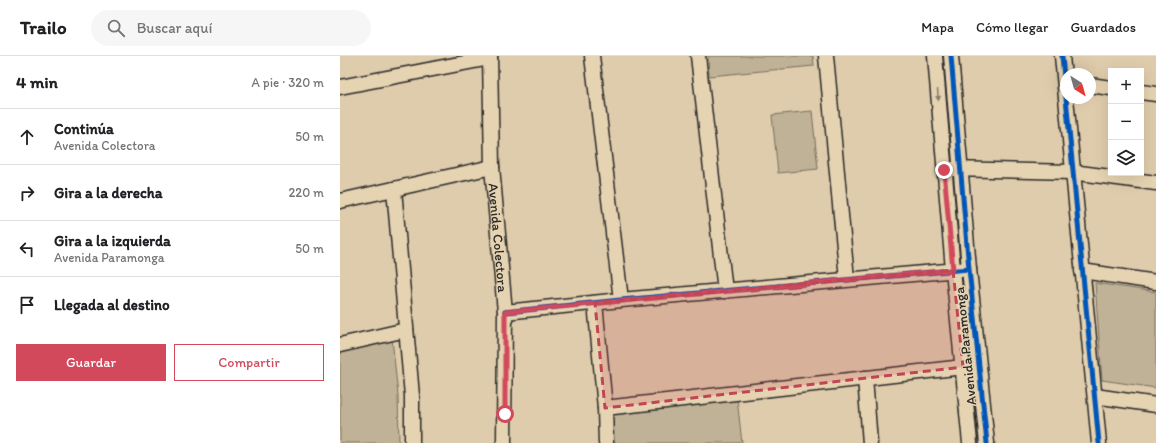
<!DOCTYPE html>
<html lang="es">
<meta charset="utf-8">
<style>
:root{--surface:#fff;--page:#f6f6f6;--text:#202124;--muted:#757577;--line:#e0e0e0;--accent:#d1495b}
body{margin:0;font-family:Itim,sans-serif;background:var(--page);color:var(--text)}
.controls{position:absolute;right:12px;top:12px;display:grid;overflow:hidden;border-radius:0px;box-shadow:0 4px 16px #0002}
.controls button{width:36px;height:36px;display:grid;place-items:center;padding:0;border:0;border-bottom:1px solid var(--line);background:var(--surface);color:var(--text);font:20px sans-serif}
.compass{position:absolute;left:720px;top:12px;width:36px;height:36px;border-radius:50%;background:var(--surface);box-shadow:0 4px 16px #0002;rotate:143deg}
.stop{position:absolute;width:12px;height:12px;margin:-9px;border:3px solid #d1495b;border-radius:50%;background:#fff}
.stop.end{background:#d1495b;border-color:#fff;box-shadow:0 1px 4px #0008}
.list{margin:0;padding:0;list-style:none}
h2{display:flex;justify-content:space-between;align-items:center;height:52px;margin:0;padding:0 16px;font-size:17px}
h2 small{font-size:13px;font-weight:400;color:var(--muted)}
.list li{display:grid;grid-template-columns:26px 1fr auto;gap:12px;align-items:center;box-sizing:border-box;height:56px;padding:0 16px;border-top:1px solid var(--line)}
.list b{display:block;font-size:15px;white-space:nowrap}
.list p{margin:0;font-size:13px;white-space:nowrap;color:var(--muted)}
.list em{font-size:13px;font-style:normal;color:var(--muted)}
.actions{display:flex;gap:8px;padding:12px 16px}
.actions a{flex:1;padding:9px 0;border:1px solid var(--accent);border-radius:0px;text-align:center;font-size:14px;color:var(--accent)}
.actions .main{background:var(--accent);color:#fff}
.icon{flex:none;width:22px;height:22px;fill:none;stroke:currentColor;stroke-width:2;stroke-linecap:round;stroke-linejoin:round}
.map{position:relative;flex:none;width:816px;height:387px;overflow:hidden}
header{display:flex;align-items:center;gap:24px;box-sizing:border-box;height:56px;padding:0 20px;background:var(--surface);border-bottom:1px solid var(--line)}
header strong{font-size:19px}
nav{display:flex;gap:22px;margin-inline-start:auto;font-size:14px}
.search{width:280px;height:36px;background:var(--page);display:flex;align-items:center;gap:10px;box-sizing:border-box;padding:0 14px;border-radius:22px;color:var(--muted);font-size:15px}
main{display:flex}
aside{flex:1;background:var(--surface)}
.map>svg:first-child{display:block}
.green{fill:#c0b296;stroke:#766e60}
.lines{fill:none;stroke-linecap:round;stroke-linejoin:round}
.minor-casing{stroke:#2b2b2b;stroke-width:17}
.minor{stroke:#e6d3b1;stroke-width:14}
.cycleway-casing{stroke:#e6d3b1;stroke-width:8}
.cycleway{stroke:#0057b8;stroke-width:5}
.oneway{fill:#887f6e}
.route{stroke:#d1495b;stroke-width:5}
.marked{fill:#c04656;fill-opacity:0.2;stroke:#c04656;stroke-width:3;stroke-dasharray:8 5;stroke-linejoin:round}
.labels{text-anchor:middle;stroke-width:3;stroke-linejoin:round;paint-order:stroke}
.street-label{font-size:14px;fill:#2b2b2b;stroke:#e6d3b1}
</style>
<header>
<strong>Trailo</strong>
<div class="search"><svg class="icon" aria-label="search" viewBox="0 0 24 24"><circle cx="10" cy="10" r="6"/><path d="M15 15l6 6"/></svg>Buscar aquí</div>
<nav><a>Mapa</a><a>Cómo llegar</a><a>Guardados</a></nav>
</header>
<main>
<aside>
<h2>4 min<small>A pie · 320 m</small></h2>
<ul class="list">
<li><svg class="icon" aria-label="ahead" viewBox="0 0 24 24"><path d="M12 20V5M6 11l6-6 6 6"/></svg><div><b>Continúa</b><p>Avenida Colectora</p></div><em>50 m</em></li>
<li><svg class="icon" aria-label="right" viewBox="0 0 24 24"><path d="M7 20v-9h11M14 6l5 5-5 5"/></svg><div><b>Gira a la derecha</b></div><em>220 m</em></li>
<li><svg class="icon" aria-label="left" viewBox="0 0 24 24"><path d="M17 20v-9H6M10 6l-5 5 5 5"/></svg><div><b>Gira a la izquierda</b><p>Avenida Paramonga</p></div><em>50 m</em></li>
<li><svg class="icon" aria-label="arrive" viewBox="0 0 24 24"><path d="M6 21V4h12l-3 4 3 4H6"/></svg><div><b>Llegada al destino</b></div></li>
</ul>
<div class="actions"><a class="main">Guardar</a><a>Compartir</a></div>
</aside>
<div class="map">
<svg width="816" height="387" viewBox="0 0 816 387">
<rect width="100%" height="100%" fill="#dfccac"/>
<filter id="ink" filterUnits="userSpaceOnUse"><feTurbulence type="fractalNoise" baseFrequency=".025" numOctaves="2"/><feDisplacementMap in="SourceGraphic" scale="8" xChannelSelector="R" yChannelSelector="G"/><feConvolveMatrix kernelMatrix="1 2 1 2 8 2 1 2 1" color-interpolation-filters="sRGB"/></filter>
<g filter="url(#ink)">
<path class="green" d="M 368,0 L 473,0 L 474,10 L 369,20 Z
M 472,55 L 478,113 L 438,117 L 432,59 Z
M 755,227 L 816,236 L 816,332 L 762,324 Z
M 51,273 L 58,339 L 59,387 L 0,387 L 0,282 Z
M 397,342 L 402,387 L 271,387 L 270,358 Z"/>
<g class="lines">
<defs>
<g id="minor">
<path id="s1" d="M 150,0 L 152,111 L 165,256 L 164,387"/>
<path d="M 252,0 L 281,244"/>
<path d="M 358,0 L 385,235"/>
<path d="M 486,0 L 507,223"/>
<path d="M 595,0 L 613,214 L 630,387"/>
<path d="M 611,0 L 629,213 L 647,387"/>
<path d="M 722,0 L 759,387"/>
<path d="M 750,29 L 771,32"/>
<path d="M 0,31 L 150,2"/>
<path d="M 801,36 L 816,38"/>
<path d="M 611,113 L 732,116 L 816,127"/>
<path d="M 54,133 L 72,340 L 72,387"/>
<path d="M 0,145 L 152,111"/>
<path d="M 742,215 L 816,226"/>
<path d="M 255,247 L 265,352 L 266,387"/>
<path d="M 165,256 L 281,244 L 629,213"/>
<path d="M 0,289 L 66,274"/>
<path d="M 525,322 L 530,387"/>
<path d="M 755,340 L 816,349"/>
<path d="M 265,352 L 632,310"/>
</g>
</defs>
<use href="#minor" class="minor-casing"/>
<use href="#minor" class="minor"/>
<defs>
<path id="cycleway" d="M 611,0 L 629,213 L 647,387
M 722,0 L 759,387
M 165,256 L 281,244 L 629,213"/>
</defs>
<use href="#cycleway" class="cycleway-casing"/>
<use href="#cycleway" class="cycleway"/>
</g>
<defs><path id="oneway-solid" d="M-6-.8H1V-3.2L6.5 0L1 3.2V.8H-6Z"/></defs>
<use class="oneway" href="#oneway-solid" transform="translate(598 39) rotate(85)"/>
</g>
<g class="lines" filter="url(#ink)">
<path class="route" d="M 165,358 L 165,256 L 613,214 L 604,114"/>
</g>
<path class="marked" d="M 613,214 L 623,311 L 265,352 L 255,247 Z"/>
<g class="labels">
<g class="street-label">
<text dy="5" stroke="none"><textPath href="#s1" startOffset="182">Avenida Colectora</textPath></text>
<text transform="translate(625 290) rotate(-96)" y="5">Avenida Paramonga</text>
</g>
</g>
</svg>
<div class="controls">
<button>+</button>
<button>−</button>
<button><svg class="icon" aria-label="layers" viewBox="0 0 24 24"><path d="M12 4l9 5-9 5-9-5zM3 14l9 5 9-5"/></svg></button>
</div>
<svg class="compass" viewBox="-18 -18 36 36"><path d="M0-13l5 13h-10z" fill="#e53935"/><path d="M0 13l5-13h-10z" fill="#757577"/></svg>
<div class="stop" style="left:165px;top:358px"></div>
<div class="stop end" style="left:604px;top:114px"></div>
</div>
</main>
